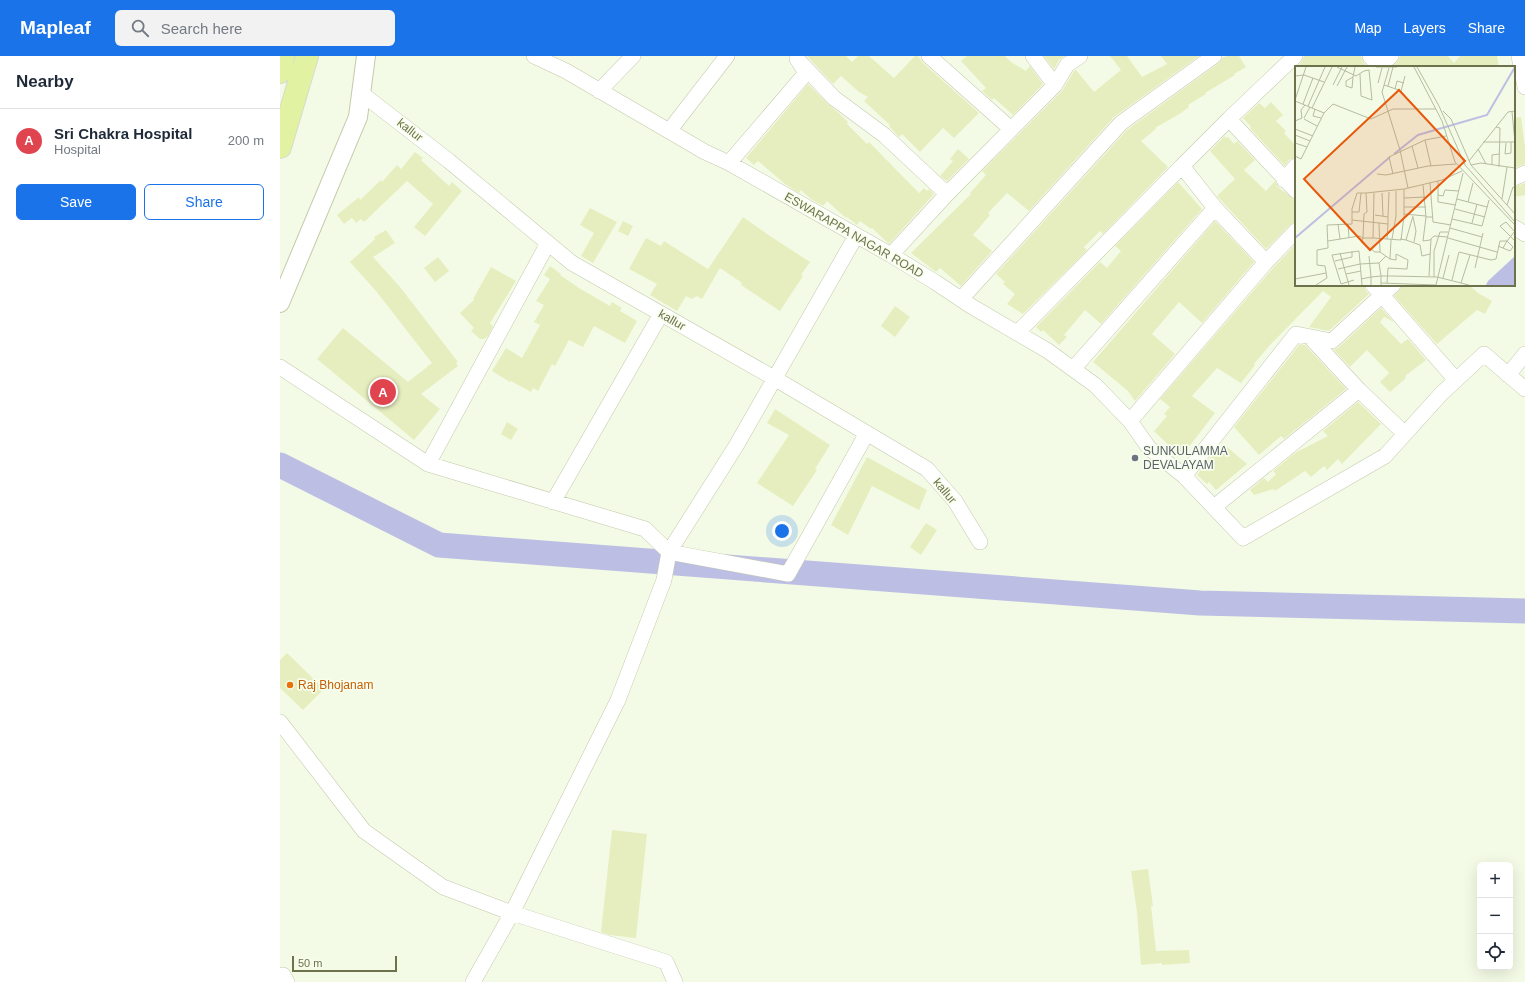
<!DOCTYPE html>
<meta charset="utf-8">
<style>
:root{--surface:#fff;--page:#f2f2f3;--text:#1f2937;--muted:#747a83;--line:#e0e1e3;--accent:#1a73e8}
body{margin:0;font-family:Helvetica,sans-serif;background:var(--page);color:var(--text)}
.controls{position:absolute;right:12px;bottom:12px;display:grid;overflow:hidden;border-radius:6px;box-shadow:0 4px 16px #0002}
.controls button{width:36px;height:36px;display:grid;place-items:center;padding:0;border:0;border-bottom:1px solid var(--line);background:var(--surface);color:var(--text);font:20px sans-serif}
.scale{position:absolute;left:12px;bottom:10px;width:105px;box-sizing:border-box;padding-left:4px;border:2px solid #6e724c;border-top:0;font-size:11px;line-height:14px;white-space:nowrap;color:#6e724c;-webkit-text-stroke:3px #f7feec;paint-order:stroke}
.you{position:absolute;left:502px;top:475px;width:14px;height:14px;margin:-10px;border:3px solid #fff;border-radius:50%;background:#1a73e8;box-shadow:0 0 0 6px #1a73e833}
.badge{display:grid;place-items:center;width:26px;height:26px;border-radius:50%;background:var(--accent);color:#fff;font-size:13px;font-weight:700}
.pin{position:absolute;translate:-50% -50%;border:2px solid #fff;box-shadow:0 1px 4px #0006}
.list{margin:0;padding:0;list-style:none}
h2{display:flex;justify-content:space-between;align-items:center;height:52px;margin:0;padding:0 16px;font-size:17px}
h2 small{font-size:13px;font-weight:400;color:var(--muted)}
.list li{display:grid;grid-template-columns:26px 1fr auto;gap:12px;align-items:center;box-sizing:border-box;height:64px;padding:0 16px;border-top:1px solid var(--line)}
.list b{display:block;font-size:15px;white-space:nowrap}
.list p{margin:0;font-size:13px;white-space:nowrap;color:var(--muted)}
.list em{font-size:13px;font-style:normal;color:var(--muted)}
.actions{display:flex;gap:8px;padding:12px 16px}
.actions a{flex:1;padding:9px 0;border:1px solid var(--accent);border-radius:6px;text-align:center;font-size:14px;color:var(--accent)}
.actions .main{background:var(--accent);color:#fff}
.icon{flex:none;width:22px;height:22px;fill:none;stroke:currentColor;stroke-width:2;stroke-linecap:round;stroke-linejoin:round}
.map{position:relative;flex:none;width:1245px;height:926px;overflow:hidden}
header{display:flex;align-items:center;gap:24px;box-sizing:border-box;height:56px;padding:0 20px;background:var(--accent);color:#fff}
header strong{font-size:19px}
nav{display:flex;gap:22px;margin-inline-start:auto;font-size:14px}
.search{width:280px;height:36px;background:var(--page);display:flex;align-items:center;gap:10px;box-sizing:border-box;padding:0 14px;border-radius:6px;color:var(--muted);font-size:15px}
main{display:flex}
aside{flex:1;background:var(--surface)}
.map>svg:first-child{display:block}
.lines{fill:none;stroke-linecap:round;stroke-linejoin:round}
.river{stroke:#bcbfe3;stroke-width:25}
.building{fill:#e6eebf}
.minor-casing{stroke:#c3c9aa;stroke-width:16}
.tertiary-casing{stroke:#c3c9aa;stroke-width:20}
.trunk-casing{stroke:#d9dad0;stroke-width:24}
.minor{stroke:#fff;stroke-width:15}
.tertiary{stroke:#fff;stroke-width:18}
.trunk{stroke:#e1f3a2;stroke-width:22}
.worship-dot{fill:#6b7280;stroke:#f7feec;stroke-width:1.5}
.food-dot{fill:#e8710a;stroke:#f7feec;stroke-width:1.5}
.labels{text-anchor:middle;stroke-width:3.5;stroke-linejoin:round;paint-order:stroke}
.street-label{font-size:12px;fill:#6e724c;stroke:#f7feec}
.worship-label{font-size:12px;fill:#5b616d;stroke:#f7feec;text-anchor:start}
.food-label{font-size:12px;fill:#c56008;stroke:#f7feec;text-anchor:start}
.inset-river{fill:none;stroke:#bcbfe3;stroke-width:2}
.inset-road{fill:none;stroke:#b6bc9f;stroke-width:1}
.view{fill:#e8590c;fill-opacity:0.15;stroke:#e8590c;stroke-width:2}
.inset-edge{fill:none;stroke:#6e724c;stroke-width:2}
</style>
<header>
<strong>Mapleaf</strong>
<div class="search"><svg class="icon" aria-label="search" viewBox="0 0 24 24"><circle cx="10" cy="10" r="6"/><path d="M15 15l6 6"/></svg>Search here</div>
<nav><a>Map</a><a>Layers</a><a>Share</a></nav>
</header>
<main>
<aside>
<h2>Nearby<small></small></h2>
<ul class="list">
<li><span class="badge" style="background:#e0444e">A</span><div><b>Sri Chakra Hospital</b><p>Hospital</p></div><em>200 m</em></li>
</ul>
<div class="actions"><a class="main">Save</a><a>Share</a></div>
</aside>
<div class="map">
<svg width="1245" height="926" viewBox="0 0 1245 926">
<rect width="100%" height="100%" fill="#f3fbe6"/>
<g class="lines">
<path class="river" d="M 0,409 L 159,489 L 920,547 L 1245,555"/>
</g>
<path class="building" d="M 527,0 L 566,0 L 572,6 L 578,0 L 589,0 L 614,22 L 635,0 L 638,0 L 643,7 L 699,57 L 674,82 L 663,72 L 640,96 L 622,78 L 619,81 L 609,70 L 610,69 L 584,45 L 588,41 L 579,36 L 561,20 L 553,28 Z
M 687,0 L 725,0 L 731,6 L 746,15 L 750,10 L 763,28 L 733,59 L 714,42 L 712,44 L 702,35 L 706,32 L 681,5 Z
M 764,0 L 784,0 L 779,4 L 774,13 Z
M 830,0 L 847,0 L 862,21 L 887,8 L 881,0 L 919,0 L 834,61 L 749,155 L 727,137 L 708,157 L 710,159 L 693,179 L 712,195 L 681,230 L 660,212 L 656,216 L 631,197 L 691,138 L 690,137 L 706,119 L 702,115 L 782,35 L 794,15 L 796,14 L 814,36 L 841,14 Z
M 947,0 L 959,0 L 966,11 L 954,18 L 955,19 L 925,37 L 926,38 L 908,49 L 909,51 L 901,57 L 875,72 L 876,73 L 861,85 L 888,111 L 823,178 L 820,175 L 804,191 L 807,194 L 743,258 L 727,248 L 735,238 L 723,228 L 725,226 L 716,218 L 847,74 L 939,7 L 942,2 Z
M 1024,0 L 1081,0 L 1083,5 L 1087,11 L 1018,11 L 1023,3 Z
M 1120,0 L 1168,0 L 1174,7 L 1180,0 L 1217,0 L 1219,11 L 1112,11 L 1117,6 Z
M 528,28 L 548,48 L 559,57 L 568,66 L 567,68 L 587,88 L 589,86 L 639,137 L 644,132 L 647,135 L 649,133 L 654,138 L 609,188 L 592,172 L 591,173 L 580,165 L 577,169 L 567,161 L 566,162 L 547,145 L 543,150 L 531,143 L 521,134 L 519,137 L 505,128 L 478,105 L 474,109 L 466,102 Z
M 991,46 L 1003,59 L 996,65 L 1006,75 L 1004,77 L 1016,90 L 1016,101 L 1009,104 L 1005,110 L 970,72 L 971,71 L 963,62 L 979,47 L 985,52 Z
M 1241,61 L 1245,91 L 1245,108 L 1234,112 L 1234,62 Z
M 945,80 L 946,82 L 948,81 L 954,88 L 957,85 L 975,104 L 964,114 L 986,135 L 995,125 L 998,131 L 1016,145 L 1016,166 L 1010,169 L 986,193 L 937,140 L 955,123 L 930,95 Z
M 678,93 L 689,103 L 667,125 L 660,120 L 673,105 L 670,103 Z
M 135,96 L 143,102 L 141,104 L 169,130 L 172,126 L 182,135 L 145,180 L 134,171 L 153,148 L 127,125 L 84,166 L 81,163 L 76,167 L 72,162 L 64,168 L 57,159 L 79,141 L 80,144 L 101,124 L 102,126 L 117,109 L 121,113 Z
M 898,126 L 922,153 L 821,268 L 805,254 L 784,279 L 787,281 L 779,289 L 763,274 L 761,276 L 756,271 L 820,206 L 827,212 L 841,195 L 835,190 Z
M 1245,127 L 1245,139 L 1234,141 L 1234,131 Z
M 310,152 L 337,166 L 313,207 L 301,200 L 314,177 L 300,169 Z
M 463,161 L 490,180 L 530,206 L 521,219 L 523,220 L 500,255 L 461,229 L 462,227 L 440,212 L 422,243 L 417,240 L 412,243 L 406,240 L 397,255 L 370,239 L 377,228 L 349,213 L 366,182 L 381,190 L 384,185 L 428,213 Z
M 343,165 L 353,170 L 348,180 L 338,175 Z
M 935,165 L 974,206 L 922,267 L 899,246 L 872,278 L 895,298 L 855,345 L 848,335 L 813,306 Z
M 106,174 L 115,187 L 93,201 L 120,231 L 178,306 L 176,307 L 178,310 L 141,338 L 160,353 L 134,384 L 37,303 L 63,272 L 128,326 L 152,307 L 96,235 L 70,206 L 95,183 L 94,181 Z
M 1016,188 L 1016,229 L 1084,229 L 1086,235 L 1089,238 L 1049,275 L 1029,271 L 1051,241 L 1043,235 L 989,290 L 974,308 L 975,309 L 961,327 L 937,312 L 912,340 L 935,357 L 901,401 L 874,375 L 887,360 L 884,358 L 890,351 L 880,343 L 993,212 Z
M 158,201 L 169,215 L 155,226 L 144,212 Z
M 270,210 L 281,218 L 280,219 L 299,232 L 330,250 L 332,246 L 342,252 L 340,255 L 357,265 L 345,287 L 314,270 L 303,291 L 289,284 L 275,310 L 272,308 L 258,335 L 253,332 L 251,336 L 231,325 L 230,326 L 212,315 L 226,292 L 242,302 L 260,269 L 254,266 L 264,249 L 256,245 L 270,223 L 264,219 Z
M 211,211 L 236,225 L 210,267 L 213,270 L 208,280 L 204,283 L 200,283 L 191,275 L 194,272 L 180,257 L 194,244 L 193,243 Z
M 1122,229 L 1189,229 L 1198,237 L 1212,245 L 1205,258 L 1197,254 L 1157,288 L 1114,240 L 1119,235 Z
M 615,250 L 630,261 L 615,281 L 601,270 Z
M 1101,252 L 1114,266 L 1104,261 L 1100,266 L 1121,288 L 1128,283 L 1146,304 L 1125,320 L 1126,322 L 1110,336 L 1100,326 L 1109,317 L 1087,294 L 1070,311 L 1054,294 L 1058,292 Z
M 1020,288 L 1025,289 L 1066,333 L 1004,383 L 1001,380 L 979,399 L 954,371 Z
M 1078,346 L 1101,368 L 1062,408 L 1058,403 L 1047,414 L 1044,410 L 1031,421 L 1025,415 L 995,435 L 994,433 L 974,439 L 970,434 L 984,422 L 988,426 L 996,418 L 993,415 L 1015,397 L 1048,380 L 1043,375 Z
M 495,353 L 550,389 L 535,413 L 537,414 L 513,450 L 477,427 L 509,379 L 487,367 Z
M 227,366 L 238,373 L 231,384 L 221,378 Z
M 946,390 L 967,408 L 936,434 L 929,426 L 927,428 L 917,419 L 936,394 L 938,396 Z
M 587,401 L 647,434 L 639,454 L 592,430 L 568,479 L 551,469 Z
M 646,467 L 657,474 L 641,499 L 630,491 Z
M 7,597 L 44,633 L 23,654 L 0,632 L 0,604 Z
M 332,774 L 367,778 L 356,882 L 330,879 L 321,876 Z
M 868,813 L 873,850 L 871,850 L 876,895 L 909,894 L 910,907 L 882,909 L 882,907 L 861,909 L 857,856 L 851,815 Z"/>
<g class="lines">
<defs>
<path id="minor" d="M 254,0 L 286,15 L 425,96 L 449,107 L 611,199 L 655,226 L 691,250 L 768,295 L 815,329 L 850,365 L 869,392 L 904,420
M 649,0 L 731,73
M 753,0 L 775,29
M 1090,0 L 1099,11
M 1239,0 L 1245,31
M 517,3 L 554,42 L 604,79 L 667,138
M 1099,11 L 1111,0
M 319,35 L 353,0
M 81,37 L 169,105 L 292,207 L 494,322 L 647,413 L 675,445 L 700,486
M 949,63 L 1015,0
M 389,75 L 447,0
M 449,107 L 526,17 L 519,6
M 902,110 L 949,63 L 1016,135
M 1234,122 L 1245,117
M 1004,124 L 1016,110
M 1234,171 L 1245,178
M 611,199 L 667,138 L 775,29 L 787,9 L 800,0
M 1093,229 L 1176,324
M 1113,229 L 1052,285 L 1016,278 L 904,420 L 963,482 L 1105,400 L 1161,338 L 1204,298 L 1245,333
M 681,243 L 841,67 L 934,0
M 737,277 L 902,110 L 935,152 L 986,206
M 1030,281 L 1079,334
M 0,311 L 148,408 L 365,473 L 389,496 L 508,518 L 587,377
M 793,313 L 935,152
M 1228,319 L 1245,298
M 850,365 L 986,206 L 1016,175
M 148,408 L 268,187
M 273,446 L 381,258
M 934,451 L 1079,334 L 1125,378
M 0,666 L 84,775 L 163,831 L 232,857 L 386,906 L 395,926
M 3,919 L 7,926
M 193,926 L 232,857 L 338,644 L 384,524 L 389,496 L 456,390 L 576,180"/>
<path id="tertiary" d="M 0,247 L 78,61 L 86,0"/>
<path id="trunk" d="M 0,16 L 3,0
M 0,91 L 27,0"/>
</defs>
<use href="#minor" class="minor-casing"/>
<use href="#tertiary" class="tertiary-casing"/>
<use href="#trunk" class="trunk-casing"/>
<use href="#minor" class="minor"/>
<use href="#tertiary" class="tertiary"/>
<use href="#trunk" class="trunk"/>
</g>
<circle class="worship-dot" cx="855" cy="402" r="4"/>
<circle class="food-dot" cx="10" cy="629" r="4"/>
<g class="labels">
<g class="street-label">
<text transform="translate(130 74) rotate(38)" y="4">kallur</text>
<text transform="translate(574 179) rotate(30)" y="4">ESWARAPPA NAGAR ROAD</text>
<text transform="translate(392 264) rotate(30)" y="4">kallur</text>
<text transform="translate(665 435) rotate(50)" y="4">kallur</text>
</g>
<g class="worship-label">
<text x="863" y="399">SUNKULAMMA<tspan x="863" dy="14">DEVALAYAM</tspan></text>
</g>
<g class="food-label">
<text x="18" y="633">Raj Bhojanam</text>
</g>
</g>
<g transform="translate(1015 10)">
<rect width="220" height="220" fill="#f3fbe6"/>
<path d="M 220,190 L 220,219 L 191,219 L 193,215 Z" fill="#bcbfe3"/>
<path class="inset-river" d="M 99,88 L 123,69 L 192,49 L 220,1M 0,172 L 95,91"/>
<path class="inset-road" d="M 42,1 L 61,10 L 69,5 L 74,4 L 77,34 L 66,30 L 65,8M 81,1 L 102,1M 119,1 L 147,55 L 160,96 L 220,159M 122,1 L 144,40 L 170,99 L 220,156M 94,2 L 87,26 L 105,84 L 113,122M 0,10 L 9,9 L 29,16M 58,11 L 57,22 L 51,20 L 51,15 L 58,11 L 60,1M 83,17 L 87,2M 38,19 L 47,1M 89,19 L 104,24M 42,20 L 52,1M 93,20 L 98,1M 100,23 L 102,15 L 109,17M 106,25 L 110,10M 0,34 L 11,1M 0,35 L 29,47 L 38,38 L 76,53 L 98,43 L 141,43M 8,38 L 18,12M 13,40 L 30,1M 17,42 L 37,1M 20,43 L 18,50 L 26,52M 148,45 L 156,53 L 176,99 L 220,148M 217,46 L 220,76M 9,52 L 15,41M 9,53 L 22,60M 0,55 L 7,52 L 6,44 L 10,39M 201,61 L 205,62 L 204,101M 0,63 L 18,70M 0,69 L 15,75M 130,74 L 136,100M 188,76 L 220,76M 0,77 L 12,81M 211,77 L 210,88 L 216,87 L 216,76M 117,80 L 123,102M 183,83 L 191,98M 0,90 L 6,93 L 29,47M 174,95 L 213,46 L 220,45M 197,98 L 197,89 L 204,88M 176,99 L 186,97 L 220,102M 82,108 L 91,109 L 133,100 L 161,98M 98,108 L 94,91 L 130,74 L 151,70M 143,115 L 143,136 L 161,139M 135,117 L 138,156 L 156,159M 128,119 L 131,151 L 138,151M 71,127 L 109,123 L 147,114 L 167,105M 79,127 L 78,172 L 106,174 L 109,150 L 109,123M 87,127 L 88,150M 143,129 L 148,130 L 150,124 L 164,125M 109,132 L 130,131M 162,133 L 192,141M 207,133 L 212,101M 173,136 L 178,117M 212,139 L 218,121 L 220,122M 109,141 L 131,141M 160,143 L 190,151M 57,146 L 64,146 L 66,127M 109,148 L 131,150M 80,149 L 93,151 L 94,126M 118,151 L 121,165 L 119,176M 131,151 L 128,175 L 135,174 L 139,170 L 153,171M 157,153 L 187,160 L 194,134M 57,154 L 93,158 L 93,151M 84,157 L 85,186 L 95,193 L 96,174M 177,157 L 182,138M 43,158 L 45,173M 53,158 L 54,172M 155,162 L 187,171M 219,165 L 211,156 L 205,160 L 220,175M 153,172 L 202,186M 92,173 L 93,158M 97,173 L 101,150 L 101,125M 105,173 L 111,174 L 118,150M 111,174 L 125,179 L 127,190 L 135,188M 33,175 L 64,170 L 68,172 L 66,176 L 80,186 L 85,186M 203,180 L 215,185 L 218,181 L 212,175 L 208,182M 45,187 L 54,219M 74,190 L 76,211 L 86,210 L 84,197M 40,195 L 57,191 L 57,185M 180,202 L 188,167M 43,203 L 65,198 L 84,197 L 91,190M 51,208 L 66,205M 134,210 L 136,173M 139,211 L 139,185 L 145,166 L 153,166M 148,212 L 154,189M 0,213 L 31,207M 66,213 L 76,211 L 76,219M 59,214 L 46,218 L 37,189 L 64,185 L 67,219M 157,214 L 164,186 L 196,194 L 201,193 L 205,175 L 212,175 L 220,165M 86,217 L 141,219M 92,217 L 93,202 L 112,203 L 113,194 L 101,188 L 101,194 L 95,193M 166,217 L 175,189M 21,219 L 32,212 L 30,200 L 22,199 L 22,184 L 33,182 L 32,159 L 57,158 L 57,143 L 62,127 L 71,127 L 72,146 L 69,148 L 68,172 L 78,172M 86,219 L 86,210 L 97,210 L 142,211 L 174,219M 141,219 L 168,107"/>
<path class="view" d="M 104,24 L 170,95 L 75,184 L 9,113 Z"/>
<rect width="220" height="220" class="inset-edge"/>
</g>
</svg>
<div class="controls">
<button>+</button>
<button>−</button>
<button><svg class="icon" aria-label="locate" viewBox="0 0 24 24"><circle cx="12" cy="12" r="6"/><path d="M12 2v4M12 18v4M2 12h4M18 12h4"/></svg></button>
</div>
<div class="scale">50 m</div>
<div class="you"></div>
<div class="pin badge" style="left:103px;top:336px;background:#e0444e">A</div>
</div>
</main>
